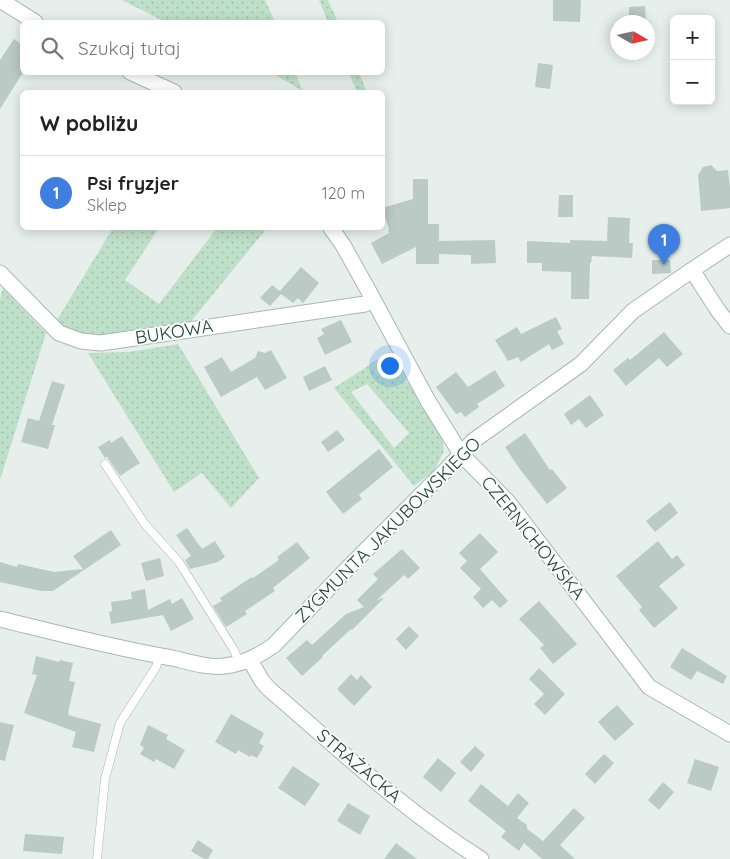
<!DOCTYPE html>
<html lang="pl">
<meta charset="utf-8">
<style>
:root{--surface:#fff;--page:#f2f2f2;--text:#222;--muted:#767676;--line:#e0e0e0;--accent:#0f766e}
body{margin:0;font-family:Quicksand,sans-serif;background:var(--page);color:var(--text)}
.controls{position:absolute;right:15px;top:15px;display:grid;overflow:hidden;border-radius:8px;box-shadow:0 2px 12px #0003}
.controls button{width:45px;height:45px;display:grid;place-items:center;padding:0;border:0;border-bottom:1px solid var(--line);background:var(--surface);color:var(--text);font:25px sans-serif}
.compass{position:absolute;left:610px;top:15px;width:45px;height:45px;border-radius:50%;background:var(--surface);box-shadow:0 2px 12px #0003;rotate:99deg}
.you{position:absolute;left:389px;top:365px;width:18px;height:18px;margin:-12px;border:4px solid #fff;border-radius:50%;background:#1a73e8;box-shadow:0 0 0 8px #1a73e833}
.badge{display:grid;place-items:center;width:32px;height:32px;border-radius:50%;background:var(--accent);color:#fff;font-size:16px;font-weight:700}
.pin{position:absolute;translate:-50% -41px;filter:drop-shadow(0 1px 2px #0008)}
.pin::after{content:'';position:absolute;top:26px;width:18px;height:15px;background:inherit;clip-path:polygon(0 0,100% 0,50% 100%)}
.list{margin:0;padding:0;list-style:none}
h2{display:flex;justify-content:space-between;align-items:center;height:65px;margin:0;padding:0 20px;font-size:21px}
h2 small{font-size:16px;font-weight:400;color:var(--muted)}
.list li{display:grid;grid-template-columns:32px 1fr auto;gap:15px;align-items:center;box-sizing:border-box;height:75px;padding:0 20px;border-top:1px solid var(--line)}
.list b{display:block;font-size:19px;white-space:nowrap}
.list p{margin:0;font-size:16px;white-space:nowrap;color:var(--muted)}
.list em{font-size:16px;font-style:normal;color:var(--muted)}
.icon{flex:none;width:28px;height:28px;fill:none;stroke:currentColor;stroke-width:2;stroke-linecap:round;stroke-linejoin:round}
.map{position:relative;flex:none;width:730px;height:859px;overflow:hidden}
.search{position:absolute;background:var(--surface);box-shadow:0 2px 12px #0003;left:20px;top:20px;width:365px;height:55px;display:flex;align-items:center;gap:12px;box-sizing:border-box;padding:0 18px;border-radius:8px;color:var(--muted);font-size:19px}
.panel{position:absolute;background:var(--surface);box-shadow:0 2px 12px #0003;left:20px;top:90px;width:365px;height:140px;border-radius:8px}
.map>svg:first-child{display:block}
.grass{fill:url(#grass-dots);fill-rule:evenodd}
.building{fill:#bbcac4}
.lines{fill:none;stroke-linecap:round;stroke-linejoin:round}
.service-casing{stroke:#a8b8b2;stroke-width:9}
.minor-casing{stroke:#a8b8b2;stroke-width:17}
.service{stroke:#fff;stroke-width:8}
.minor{stroke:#fff;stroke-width:15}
.labels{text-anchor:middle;stroke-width:4;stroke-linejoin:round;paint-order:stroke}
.street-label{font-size:18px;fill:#24423a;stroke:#f7fbf9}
</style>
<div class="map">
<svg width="730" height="859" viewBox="0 0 730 859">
<defs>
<pattern id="grass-dots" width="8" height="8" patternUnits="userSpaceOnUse" patternTransform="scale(1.25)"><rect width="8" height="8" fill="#bfe0c8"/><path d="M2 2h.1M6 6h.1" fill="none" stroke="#a4c1ad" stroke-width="1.8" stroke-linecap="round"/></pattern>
</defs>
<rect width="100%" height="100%" fill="#e6efeb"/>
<path class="grass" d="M 122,0 L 265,0 L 275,22 L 165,22 Z
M 319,0 L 328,0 L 338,22 L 328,22 Z
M 272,73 L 295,73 L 303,91 Z
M 349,73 L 359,73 L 367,92 L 357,92 Z
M 113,228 L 159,228 L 125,280 L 159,304 L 217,228 L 267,228 L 188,325 L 95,337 L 69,332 L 57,320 Z
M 3,288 L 46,333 L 0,480 L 0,299 Z
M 178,344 L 259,478 L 231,508 L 202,473 L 174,492 L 88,353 L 129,352 Z
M 389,352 L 442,437 L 444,451 L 434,471 L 414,486 L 334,388 ZM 367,384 L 409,433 L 394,448 L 351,392 Z"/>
<path class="building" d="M 553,0 L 581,0 L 580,22 L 553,21 Z
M 645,6 L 646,22 L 629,22 L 629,7 Z
M 14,39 L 22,45 L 22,74 L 0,109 L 0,60 Z
M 538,63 L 553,65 L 550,89 L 535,87 Z
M 711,165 L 717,171 L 728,170 L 730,188 L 730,208 L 701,211 L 698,175 L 703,167 Z
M 413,179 L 428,179 L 428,224 L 439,224 L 439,241 L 495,240 L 496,263 L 471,264 L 471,255 L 439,254 L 439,264 L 416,264 L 416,247 L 382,264 L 371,243 L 389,233 L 388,230 L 389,229 L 382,208 L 413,199 Z
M 559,195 L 573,195 L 573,217 L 558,217 Z
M 608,217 L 630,218 L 629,243 L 633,243 L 632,258 L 592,256 L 591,263 L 590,263 L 589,299 L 571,299 L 571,272 L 542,271 L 542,263 L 527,263 L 527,241 L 570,243 L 570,240 L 607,241 Z
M 652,260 L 670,260 L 671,273 L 652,274 Z
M 301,267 L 319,283 L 303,303 L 298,298 L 293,303 L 281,294 L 270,306 L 260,298 L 272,285 L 280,291 Z
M 556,317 L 562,329 L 557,331 L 564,344 L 552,350 L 549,344 L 521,362 L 518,357 L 508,361 L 495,340 L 517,327 L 521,334 Z
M 341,320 L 352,342 L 325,355 L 317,338 L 324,334 L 321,329 Z
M 664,332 L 683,354 L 667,367 L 659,358 L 626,386 L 613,370 L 628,358 L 630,360 Z
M 271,350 L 287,378 L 265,390 L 257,377 L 221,397 L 204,367 L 222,357 L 231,372 L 255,358 L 258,351 L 265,353 Z
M 325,366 L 332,380 L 309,391 L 303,377 Z
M 495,370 L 505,386 L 477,404 L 479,407 L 465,417 L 461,412 L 456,414 L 436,387 L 456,372 L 468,387 Z
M 52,381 L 65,385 L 52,425 L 55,425 L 48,449 L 21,442 L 28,418 L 39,421 Z
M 590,395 L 604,415 L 586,428 L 579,419 L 571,425 L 564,414 Z
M 337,430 L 345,440 L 328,452 L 321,442 Z
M 525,433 L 550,470 L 552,469 L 567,488 L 547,504 L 519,468 L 505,447 Z
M 122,436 L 140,463 L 120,476 L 107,457 L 105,458 L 98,447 L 110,440 L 111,443 Z
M 379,449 L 393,467 L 359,495 L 362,499 L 343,514 L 326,492 Z
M 670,502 L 678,513 L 655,532 L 646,521 Z
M 187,528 L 202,549 L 215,541 L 225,557 L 218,562 L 190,569 L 185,560 L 191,556 L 176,535 Z
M 111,530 L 121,545 L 53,591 L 41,591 L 0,582 L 0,562 L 17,567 L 18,564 L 54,572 L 83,569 L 73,556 Z
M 480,533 L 498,552 L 480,569 L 508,601 L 500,608 L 492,600 L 483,608 L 473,597 L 481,589 L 460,568 L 467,561 L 459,553 Z
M 658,541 L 672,559 L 677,555 L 685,565 L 659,586 L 678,608 L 654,628 L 639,610 L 642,607 L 616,576 Z
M 297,542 L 310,558 L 273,588 L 275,591 L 245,611 L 247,614 L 226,627 L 213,606 L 222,601 L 220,598 L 252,577 L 253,578 L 279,560 L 277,557 Z
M 402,549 L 420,568 L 408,579 L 404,575 L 377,600 L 383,598 L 383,599 L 352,630 L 351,629 L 322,656 L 323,657 L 302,676 L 286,658 L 307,640 L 312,645 L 346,614 L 364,607 L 357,600 L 378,579 L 373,574 Z
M 160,558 L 164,576 L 146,581 L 141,563 Z
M 145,589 L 148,610 L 170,599 L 172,604 L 182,598 L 194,619 L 171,631 L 163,615 L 111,624 L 109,612 L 112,611 L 111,602 L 132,599 L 131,592 Z
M 539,601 L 577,644 L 553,664 L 540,648 L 544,645 L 519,619 Z
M 409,626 L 419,636 L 406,650 L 396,639 Z
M 682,648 L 727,676 L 723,684 L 697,671 L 691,680 L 670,667 Z
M 36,656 L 59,662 L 60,660 L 73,663 L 69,681 L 75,682 L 68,713 L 69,713 L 68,715 L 101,724 L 94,752 L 72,747 L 76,732 L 24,713 L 37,675 L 32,674 Z
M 539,668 L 565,694 L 545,715 L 534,704 L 544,694 L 529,679 Z
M 351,674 L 357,680 L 361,675 L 372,687 L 354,706 L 337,689 Z
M 617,705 L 634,724 L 615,741 L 598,722 Z
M 231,714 L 264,733 L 259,743 L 264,746 L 257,758 L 251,755 L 250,757 L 238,750 L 236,754 L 215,742 Z
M 0,722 L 14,725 L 5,761 L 0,760 Z
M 148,725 L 168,735 L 166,739 L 185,750 L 174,769 L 156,759 L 154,762 L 140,754 L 144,748 L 140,745 Z
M 475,746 L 485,755 L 471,772 L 460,762 Z
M 604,754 L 614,763 L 595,784 L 585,774 Z
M 438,758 L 456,773 L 441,792 L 423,777 Z
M 695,759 L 719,767 L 711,791 L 687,783 Z
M 293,766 L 320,784 L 305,806 L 278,788 Z
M 663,782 L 674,792 L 659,810 L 648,800 Z
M 481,784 L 508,806 L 518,793 L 529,803 L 517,818 L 527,825 L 527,829 L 543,841 L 574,808 L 585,818 L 560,845 L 575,859 L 542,859 L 524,843 L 519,851 L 501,837 L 506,831 L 468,801 Z
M 348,803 L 370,816 L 360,835 L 337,821 Z
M 25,834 L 64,837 L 62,854 L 23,851 Z
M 198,840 L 213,850 L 208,859 L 204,859 L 191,851 Z
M 396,843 L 417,859 L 384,859 Z"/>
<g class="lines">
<defs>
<path id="service" d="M 105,464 L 144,523 L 179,562 L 234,650 L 239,662
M 97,859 L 105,779 L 120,723 L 156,667 L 159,656"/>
<path id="minor" d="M 0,0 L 35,22
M 130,72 L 174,92
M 331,228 L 343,245 L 367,288 L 428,401 L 461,454 L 508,502 L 649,687 L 730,734
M 692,270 L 717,309 L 730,326
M 0,273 L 59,333 L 81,341 L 101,343 L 365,304 L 373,300
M 0,619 C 57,633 114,648 172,658 C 189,662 208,668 225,666 C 243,664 259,656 274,645 L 348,568 L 445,471 L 473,441 L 581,364 L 633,311 L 692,270 L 730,245
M 250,660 L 262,681 L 269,689 C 338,748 404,811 481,859"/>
</defs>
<use href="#service" class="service-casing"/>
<use href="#minor" class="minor-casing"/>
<use href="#service" class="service"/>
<use href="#minor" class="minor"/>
</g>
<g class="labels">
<g class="street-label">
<text transform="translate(174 332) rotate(-9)" y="6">BUKOWA</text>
<text transform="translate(388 530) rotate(-45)" y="6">ZYGMUNTA JAKUBOWSKIEGO</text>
<text transform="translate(533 538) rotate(51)" y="6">CZERNICHOWSKA</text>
<text transform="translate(359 766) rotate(40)" y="6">STRAŻACKA</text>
</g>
</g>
</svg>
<div class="controls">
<button>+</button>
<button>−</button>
</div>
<svg class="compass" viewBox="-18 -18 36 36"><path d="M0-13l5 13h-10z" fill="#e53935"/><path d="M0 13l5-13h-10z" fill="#767676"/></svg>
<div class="you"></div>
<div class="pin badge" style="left:664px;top:265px;background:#3f7fe0">1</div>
<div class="search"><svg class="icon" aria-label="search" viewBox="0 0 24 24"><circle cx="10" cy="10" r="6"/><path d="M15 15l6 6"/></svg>Szukaj tutaj</div>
<section class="panel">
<h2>W pobliżu<small></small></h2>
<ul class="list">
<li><span class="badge" style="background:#3f7fe0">1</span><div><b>Psi fryzjer</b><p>Sklep</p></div><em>120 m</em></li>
</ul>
</section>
</div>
